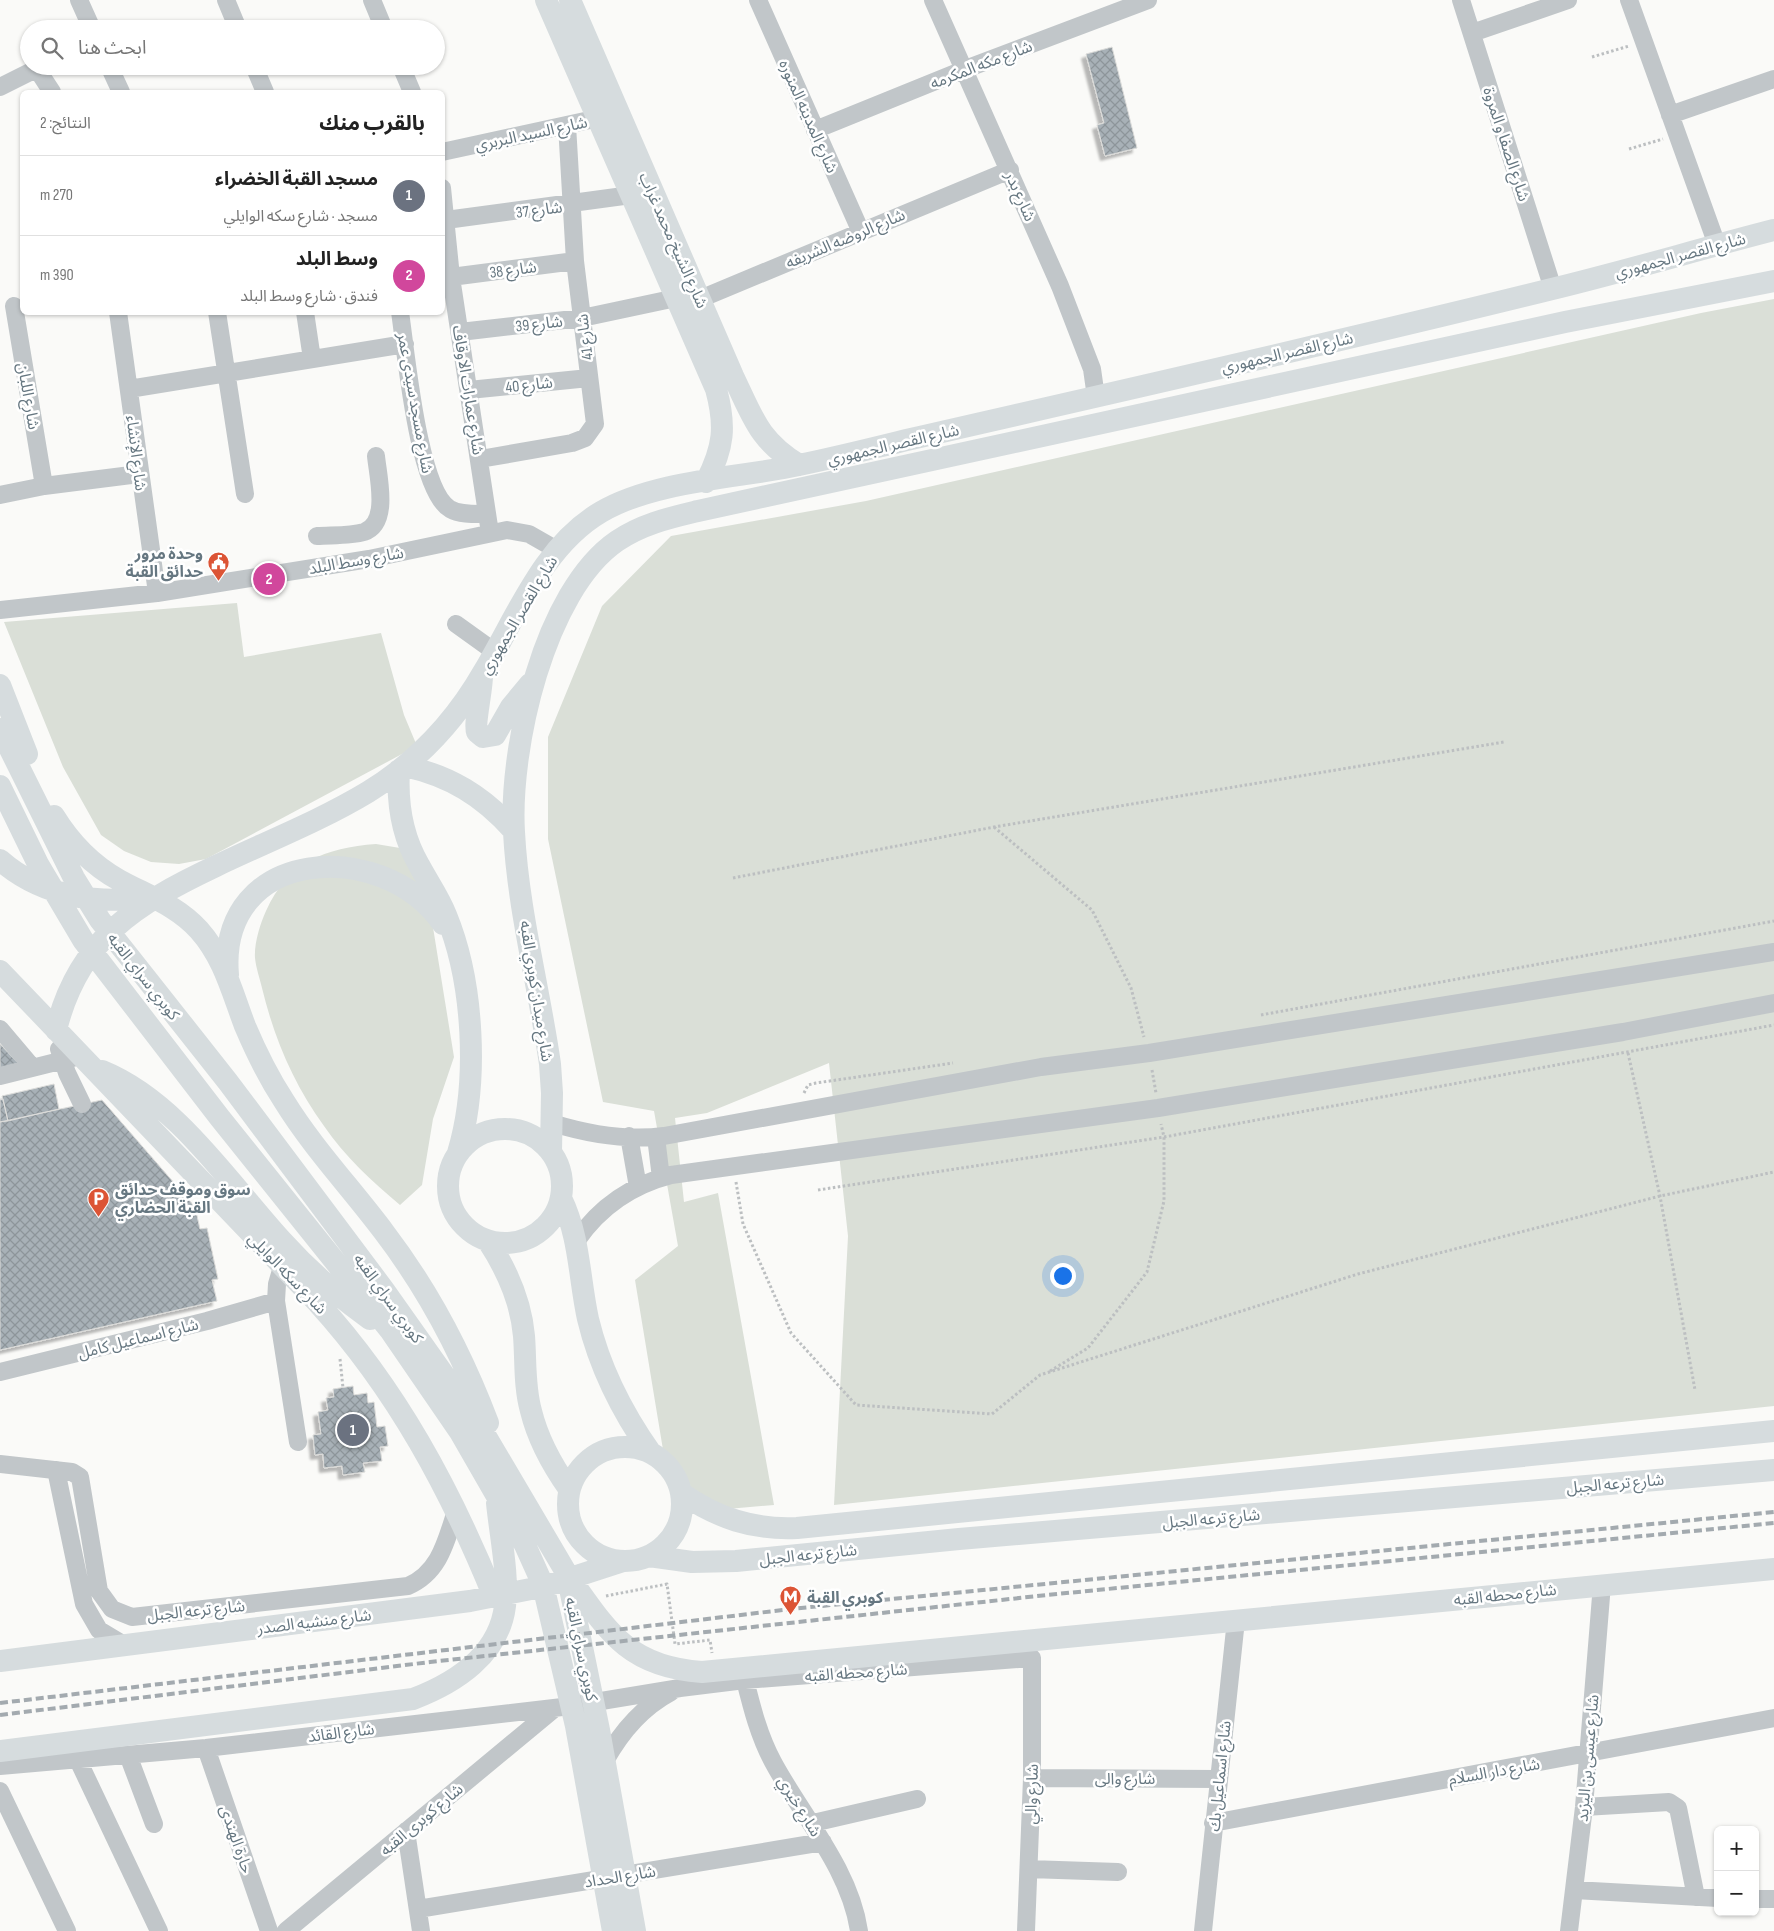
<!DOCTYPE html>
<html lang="ar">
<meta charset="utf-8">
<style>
:root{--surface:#fff;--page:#f2f2f2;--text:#222;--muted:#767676;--line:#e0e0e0;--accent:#dc5435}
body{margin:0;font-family:"Sofia Sans Condensed","Noto Sans Arabic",sans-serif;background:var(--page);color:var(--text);direction:rtl}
.controls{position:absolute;right:15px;bottom:15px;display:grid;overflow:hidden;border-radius:8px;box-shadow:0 1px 4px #0004}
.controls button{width:45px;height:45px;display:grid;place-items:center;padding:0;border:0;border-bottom:1px solid var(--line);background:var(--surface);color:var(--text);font:25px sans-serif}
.you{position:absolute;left:1062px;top:1275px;width:18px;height:18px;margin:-12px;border:4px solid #fff;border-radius:50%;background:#1a73e8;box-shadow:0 0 0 8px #1a73e833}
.badge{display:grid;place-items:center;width:32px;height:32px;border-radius:50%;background:var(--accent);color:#fff;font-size:16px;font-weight:700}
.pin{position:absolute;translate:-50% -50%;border:2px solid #fff;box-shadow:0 1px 5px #0006}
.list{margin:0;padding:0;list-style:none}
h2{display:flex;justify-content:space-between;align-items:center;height:65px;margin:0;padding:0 20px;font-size:21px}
h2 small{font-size:16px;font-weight:400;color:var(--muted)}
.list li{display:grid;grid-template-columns:32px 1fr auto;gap:15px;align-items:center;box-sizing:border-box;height:80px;padding:0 20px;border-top:1px solid var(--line)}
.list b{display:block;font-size:19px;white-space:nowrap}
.list p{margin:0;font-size:16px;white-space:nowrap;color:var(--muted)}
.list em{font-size:16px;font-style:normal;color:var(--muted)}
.icon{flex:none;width:28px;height:28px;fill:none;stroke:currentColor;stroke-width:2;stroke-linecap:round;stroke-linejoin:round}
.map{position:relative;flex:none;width:1774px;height:1931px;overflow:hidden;direction:ltr}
.search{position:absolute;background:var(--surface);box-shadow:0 1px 4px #0004;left:20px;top:20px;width:425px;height:55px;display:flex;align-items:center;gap:12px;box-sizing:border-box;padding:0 18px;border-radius:28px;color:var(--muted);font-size:19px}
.panel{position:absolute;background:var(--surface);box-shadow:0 1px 4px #0004;left:20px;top:90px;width:425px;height:225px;border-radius:8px;direction:rtl}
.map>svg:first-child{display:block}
.green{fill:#dadfd7}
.building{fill:url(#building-cross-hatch);stroke:#dcdcda;filter:url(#shadow)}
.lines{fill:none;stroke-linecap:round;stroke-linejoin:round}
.path{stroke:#bcbfc1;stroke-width:3;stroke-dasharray:2.5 2.5;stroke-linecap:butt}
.minor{stroke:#c1c6c9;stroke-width:18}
.major{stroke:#d6dcde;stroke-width:22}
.rail{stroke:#a3aaaf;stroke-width:4;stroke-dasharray:8 4;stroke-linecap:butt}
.labels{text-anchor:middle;stroke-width:5;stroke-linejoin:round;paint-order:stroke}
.street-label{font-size:16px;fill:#667781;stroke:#fff}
.poi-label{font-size:16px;font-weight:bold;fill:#667781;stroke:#fff;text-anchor:start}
</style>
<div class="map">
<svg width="1774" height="1931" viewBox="0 0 1774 1931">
<defs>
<pattern id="building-cross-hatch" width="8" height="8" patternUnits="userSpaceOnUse" patternTransform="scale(1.25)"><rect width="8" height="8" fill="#a8b1b7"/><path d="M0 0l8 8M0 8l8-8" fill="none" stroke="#8d959a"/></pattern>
<filter id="shadow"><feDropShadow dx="-4.5" dy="4.5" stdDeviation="1" flood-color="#0004"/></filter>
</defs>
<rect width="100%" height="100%" fill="#fafaf8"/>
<path class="green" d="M 1774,299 L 1774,1406 L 834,1505 L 848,1236 L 829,1063 L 707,1113 L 675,1118 L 684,1202 L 718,1193 L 774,1505 L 705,1511 L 666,1468 L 635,1280 L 678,1246 L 654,1111 L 603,1102 L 548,839 L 548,737 L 602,606 L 671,536 L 866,501 L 1701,313 Z
M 237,603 L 244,657 L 381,633 L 404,715 L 417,746 L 206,859 L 179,864 L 151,862 L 124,851 L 101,835 L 63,767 L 4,622 Z
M 376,844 L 400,848 L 425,878 L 454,1057 L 433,1119 L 422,1185 L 400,1205 C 372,1181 345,1157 324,1126 C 294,1085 274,1038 262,988 C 260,979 256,968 255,958 C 254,944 260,924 266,911 C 288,862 325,848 376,844 Z"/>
<path class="building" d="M 1112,47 L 1137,148 L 1105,156 L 1097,125 L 1104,123 L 1086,54 Z
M 0,1044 L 18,1063 L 0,1079 Z
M 54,1084 L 59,1109 L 8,1121 L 2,1096 Z
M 3,1099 L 8,1121 L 0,1122 L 0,1100 Z
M 102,1100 L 195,1207 L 200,1229 L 207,1228 L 218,1279 L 212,1280 L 217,1301 L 0,1350 L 0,1122 Z
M 353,1386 L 354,1395 L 367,1393 L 368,1403 L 374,1402 L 377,1427 L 385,1426 L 388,1446 L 380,1447 L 382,1461 L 363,1463 L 365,1472 L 343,1475 L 342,1466 L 324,1468 L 323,1454 L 315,1455 L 313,1435 L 321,1434 L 318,1412 L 328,1410 L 326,1398 L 334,1397 L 333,1389 Z"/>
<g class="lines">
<path class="path" d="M 1592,57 L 1629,46
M 1629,149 L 1663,139
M 994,827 L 1092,910 L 1131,988 L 1144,1037
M 733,878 L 994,827 L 1504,742
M 1261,1015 L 1774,921
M 1628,1053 L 1660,1196 L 1695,1390
M 1152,1070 L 1156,1093
M 804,1093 L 808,1085 L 816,1083 L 953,1063
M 736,1182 L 743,1224 L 791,1333 L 856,1405 L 992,1414 L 1040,1375 L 1358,1274 L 1660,1196 L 1774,1172
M 818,1190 L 1164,1137 L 1774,1025
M 340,1359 L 343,1388
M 1050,1371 L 1088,1348 L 1147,1272 L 1164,1201 L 1164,1137 L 1161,1124
M 606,1596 L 667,1584 L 675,1644 L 710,1640 L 712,1653"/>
<path class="minor" d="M 79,0 L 92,29
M 226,0 L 238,29
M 372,0 L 384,29
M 758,0 L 861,232
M 933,0 L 1060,286 L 1092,369 L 1096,397
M 1461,0 L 1553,289
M 1629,0 L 1717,245
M 1472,33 L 1568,0
M 109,66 L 121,92
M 254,66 L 265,92
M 401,66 L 412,92
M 37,69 L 52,92
M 0,87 L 42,66
M 1670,115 L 1774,79
M 815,130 L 963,70 L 1148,0
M 442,152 L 608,116
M 442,188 L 451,277 L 490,533
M 446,220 L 631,195
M 451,277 L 575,261
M 688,304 L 1010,170
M 14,306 L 44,486
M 118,312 L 157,593
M 217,312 L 245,494
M 305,312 L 312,359
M 400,312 C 406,351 418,491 450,509 C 460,515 476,514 487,514
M 460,332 L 582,318 L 676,298
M 129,389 L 405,344
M 469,390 L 589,378
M 480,459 L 572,443 L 585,438 L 595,424 L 575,261 L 567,125
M 0,495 L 44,486 L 139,474
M 317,536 C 332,535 351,536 364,532 C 390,523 378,477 376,456
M 0,610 L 157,593 L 369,559 L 507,530 L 529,534 L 557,550
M 456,624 L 495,652
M 0,1029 L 33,1068
M 59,1049 L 67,1073 L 82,1104
M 0,1076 L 80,1056
M 552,1123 C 588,1134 626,1141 664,1136 L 1041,1067 L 1149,1053 L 1774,952
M 629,1136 L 638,1187
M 656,1137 L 661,1178
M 577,1240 C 600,1207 632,1185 671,1175 L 1158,1108 L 1623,1032 L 1774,1003
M 282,1267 L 277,1284 L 276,1301 L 298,1442
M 0,1372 L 207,1321 L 276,1301
M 0,1464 L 72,1472 L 80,1477 L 99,1591 L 112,1609 L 132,1617 L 408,1586 C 440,1572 446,1541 456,1511
M 56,1470 L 84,1604 L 99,1630 L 124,1645
M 745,1680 C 752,1708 759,1736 773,1762 C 802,1816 850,1869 859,1931
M 206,1748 L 269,1931
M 128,1755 L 154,1824
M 78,1760 L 159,1931
M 605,1761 C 621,1732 641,1708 671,1692
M 0,1766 L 206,1748 L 571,1706 L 680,1688 L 745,1680 L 1032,1658 L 1032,1778 L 1026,1931
M 1032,1778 L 1218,1779
M 0,1791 L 67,1931
M 1584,1807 L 1669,1802 L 1678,1808 L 1696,1897
M 813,1823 L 917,1799
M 1213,1823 L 1774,1718
M 406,1831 L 421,1931
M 1029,1869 L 1118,1872
M 1574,1890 L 1718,1898
M 1755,1899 L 1774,1899
M 418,1909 L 823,1842
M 286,1931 L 555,1708
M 1203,1931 L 1236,1620
M 1569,1931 L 1584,1807 L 1602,1584"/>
<path class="major" d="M 546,0 L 716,389 C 726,426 724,447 706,482
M 570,0 L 733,376 C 753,417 758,440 799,465
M 482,676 C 482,690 474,724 477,732 L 483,737 L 495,735 L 511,707 L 530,684
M 0,685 L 27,754
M 0,729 L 74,878 L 100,920 L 228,1082 L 384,1290 L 478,1423 L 567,1574 L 599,1730 L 635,1931
M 405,766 C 450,776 483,796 513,830
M 399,770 C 397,803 402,836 419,865 C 428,882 439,897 446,915 C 474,983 479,1083 458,1153
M 0,786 L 38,864 L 83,940 L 220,1118 L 390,1330 L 460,1432 L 525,1545 L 543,1585 L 576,1726 L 613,1931
M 54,816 C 70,842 92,865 119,880 C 148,896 176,905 199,930 C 224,958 232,992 245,1026 C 256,1052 269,1078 284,1101 C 313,1148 351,1188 384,1232 C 429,1291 462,1354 488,1423
M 0,860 C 42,897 98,905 152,897
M 0,971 L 318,1303 C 397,1390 450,1489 494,1597
M 228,975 C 217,847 382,836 443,924
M 56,1030 C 78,939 136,904 216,866 C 266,842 320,821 368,792 C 417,762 456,720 484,671 C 517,616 543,546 601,512 C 650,483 728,478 784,468 C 827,460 869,449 911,439 C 1125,390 1339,342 1552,289 C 1626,271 1700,249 1774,230
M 102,1071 C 176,1101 229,1183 282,1241 C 308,1270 338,1296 370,1319
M448 1186a57 57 0 1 1 114 0a57 57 0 1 1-114 0Z
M 551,1152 L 552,1093 L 550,1064 C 539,987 518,910 514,832 C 509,749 544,591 617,541 C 642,524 669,518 698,511 L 1565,322 L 1774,281
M 561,1198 C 580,1237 579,1278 588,1319 C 600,1369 622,1412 651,1453
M 488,1241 C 507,1270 521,1301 524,1336 C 526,1361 524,1386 531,1411 C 538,1440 552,1465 569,1489
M568 1504a57 57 0 1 1 114 0a57 57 0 1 1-114 0Z
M 681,1493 C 717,1518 753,1530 797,1528 L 1774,1431
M 649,1556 L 692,1562 L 736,1561 L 959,1539 L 1774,1470
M 572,1581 C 610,1635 631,1667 702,1672 L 1774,1569
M 0,1661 L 470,1601 L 546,1586 L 623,1561
M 0,1751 L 413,1699 C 455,1683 499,1655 505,1606 C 509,1577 500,1534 497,1503"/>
<path class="rail" d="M 0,1703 L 791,1609 L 1774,1512
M 0,1715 L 430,1662 L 1047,1595 L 1774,1523"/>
</g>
<defs>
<symbol id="civic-pin" viewBox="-11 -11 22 30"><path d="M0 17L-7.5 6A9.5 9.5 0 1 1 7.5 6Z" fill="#dc5435" stroke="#fff"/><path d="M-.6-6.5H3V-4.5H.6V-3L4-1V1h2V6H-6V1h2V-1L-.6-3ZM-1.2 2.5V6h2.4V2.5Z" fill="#fff"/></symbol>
<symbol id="parking-pin" viewBox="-11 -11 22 30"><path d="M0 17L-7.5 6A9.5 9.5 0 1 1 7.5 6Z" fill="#dc5435" stroke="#fff"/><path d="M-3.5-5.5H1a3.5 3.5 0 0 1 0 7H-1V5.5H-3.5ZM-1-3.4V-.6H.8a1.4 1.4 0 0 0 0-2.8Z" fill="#fff"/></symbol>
<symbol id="metro-pin" viewBox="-11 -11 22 30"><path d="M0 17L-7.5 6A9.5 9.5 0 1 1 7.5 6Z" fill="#dc5435" stroke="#fff"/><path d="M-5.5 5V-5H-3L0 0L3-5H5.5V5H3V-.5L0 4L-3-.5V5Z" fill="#fff"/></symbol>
</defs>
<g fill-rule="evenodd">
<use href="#civic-pin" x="206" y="550" width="25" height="34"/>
<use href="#parking-pin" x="86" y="1186" width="25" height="34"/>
<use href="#metro-pin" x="778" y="1584" width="25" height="34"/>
</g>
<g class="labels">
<g class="street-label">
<text transform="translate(981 64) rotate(-21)" y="6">شارع مكه المكرمه</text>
<text transform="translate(809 116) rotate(66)" y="6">شارع المدينه المنوره</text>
<text transform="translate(531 133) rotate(-12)" y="6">شارع السيد البربري</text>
<text transform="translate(1507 144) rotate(72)" y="6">شارع الصفا و المروة</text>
<text transform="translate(1021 196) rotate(66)" y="6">شارع بدر</text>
<text transform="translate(539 209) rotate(-7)" y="6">شارع 37</text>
<text transform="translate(845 238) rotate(-23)" y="6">شارع الروضه الشريفه</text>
<text transform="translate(674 240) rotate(66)" y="6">شارع الشيخ محمد غراب</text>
<text transform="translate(1680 255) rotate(-15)" y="6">شارع القصر الجمهوري</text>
<text transform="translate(513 269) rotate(-7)" y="6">شارع 38</text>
<text transform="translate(539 323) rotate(-6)" y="6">شارع 39</text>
<text transform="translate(584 337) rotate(-97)" y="6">شارع 41</text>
<text transform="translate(1287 352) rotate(-13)" y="6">شارع القصر الجمهوري</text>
<text transform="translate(529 384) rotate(-6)" y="6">شارع 40</text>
<text transform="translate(469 390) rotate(81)" y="6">شارع عمارات الاوقاف</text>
<text transform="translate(29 396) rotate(80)" y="6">شارع اللبان</text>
<text transform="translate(416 403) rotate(80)" y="6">شارع مسجد سيدى عمر</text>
<text transform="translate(893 444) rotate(-13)" y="6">شارع القصر الجمهوري</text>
<text transform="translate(137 453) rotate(83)" y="6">شارع الإنشاء</text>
<text transform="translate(356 560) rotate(-10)" y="6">شارع وسط البلد</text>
<text transform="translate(518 615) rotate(-59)" y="6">شارع القصر الجمهوري</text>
<text transform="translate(144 976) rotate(52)" y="6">كوبري سراي القبه</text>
<text transform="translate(537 991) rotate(81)" y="6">شارع ميدان كوبري القبه</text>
<text transform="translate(288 1273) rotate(46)" y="6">شارع سكه الوايلي</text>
<text transform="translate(389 1298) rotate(54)" y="6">كوبري سراي القبه</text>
<text transform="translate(138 1338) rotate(-14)" y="6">شارع اسماعيل كامل</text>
<text transform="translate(1615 1483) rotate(-5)" y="6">شارع ترعه الجبل</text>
<text transform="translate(1211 1518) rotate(-5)" y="6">شارع ترعه الجبل</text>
<text transform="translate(808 1554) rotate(-6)" y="6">شارع ترعه الجبل</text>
<text transform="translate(1505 1594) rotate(-6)" y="6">شارع محطه القبه</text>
<text transform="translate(196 1610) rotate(-6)" y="6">شارع ترعه الجبل</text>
<text transform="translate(314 1621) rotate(-7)" y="6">شارع منشيه الصدر</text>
<text transform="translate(582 1649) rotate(78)" y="6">كوبري سراي القبه</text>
<text transform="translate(856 1672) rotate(-4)" y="6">شارع محطه القبه</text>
<text transform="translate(341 1732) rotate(-7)" y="6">شارع القائد</text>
<text transform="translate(1587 1758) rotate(-85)" y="6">شارع عيسى بن اليزيد</text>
<text transform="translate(1494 1771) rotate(-10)" y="6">شارع دار السلام</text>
<text transform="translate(1219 1776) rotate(-84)" y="6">شارع اسماعيل بك</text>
<text x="1125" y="1784">شارع والى</text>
<text transform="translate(1031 1794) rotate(-88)" y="6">شارع والي</text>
<text transform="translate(800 1806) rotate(58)" y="6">شارع خيري</text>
<text transform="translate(421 1819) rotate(-40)" y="6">شارع كوبرى القبه</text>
<text transform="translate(237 1839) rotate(71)" y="6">حارة الهندى</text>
<text transform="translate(620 1876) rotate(-9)" y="6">شارع الحداد</text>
</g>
<g class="poi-label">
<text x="203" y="559" text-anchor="end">وحدة مرور<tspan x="203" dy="18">حدائق القبة</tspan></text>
<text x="115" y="1195">سوق وموقف حدائق<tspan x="115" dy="18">القبة الحضاري</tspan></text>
<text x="807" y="1603">كوبري القبة</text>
</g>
</g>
</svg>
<div class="controls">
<button>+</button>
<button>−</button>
</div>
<div class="you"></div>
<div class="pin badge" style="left:353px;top:1430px;background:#6b7280">1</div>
<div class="pin badge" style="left:269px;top:579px;background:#d1479c">2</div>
<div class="search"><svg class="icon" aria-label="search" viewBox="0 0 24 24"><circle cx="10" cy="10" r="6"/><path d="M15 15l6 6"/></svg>ابحث هنا</div>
<section class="panel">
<h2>بالقرب منك<small>النتائج: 2</small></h2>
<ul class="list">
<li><span class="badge" style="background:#6b7280">1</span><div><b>مسجد القبة الخضراء</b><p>مسجد · شارع سكه الوايلي</p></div><em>270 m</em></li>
<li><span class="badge" style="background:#d1479c">2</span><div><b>وسط البلد</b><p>فندق · شارع وسط البلد</p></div><em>390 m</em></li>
</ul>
</section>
</div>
